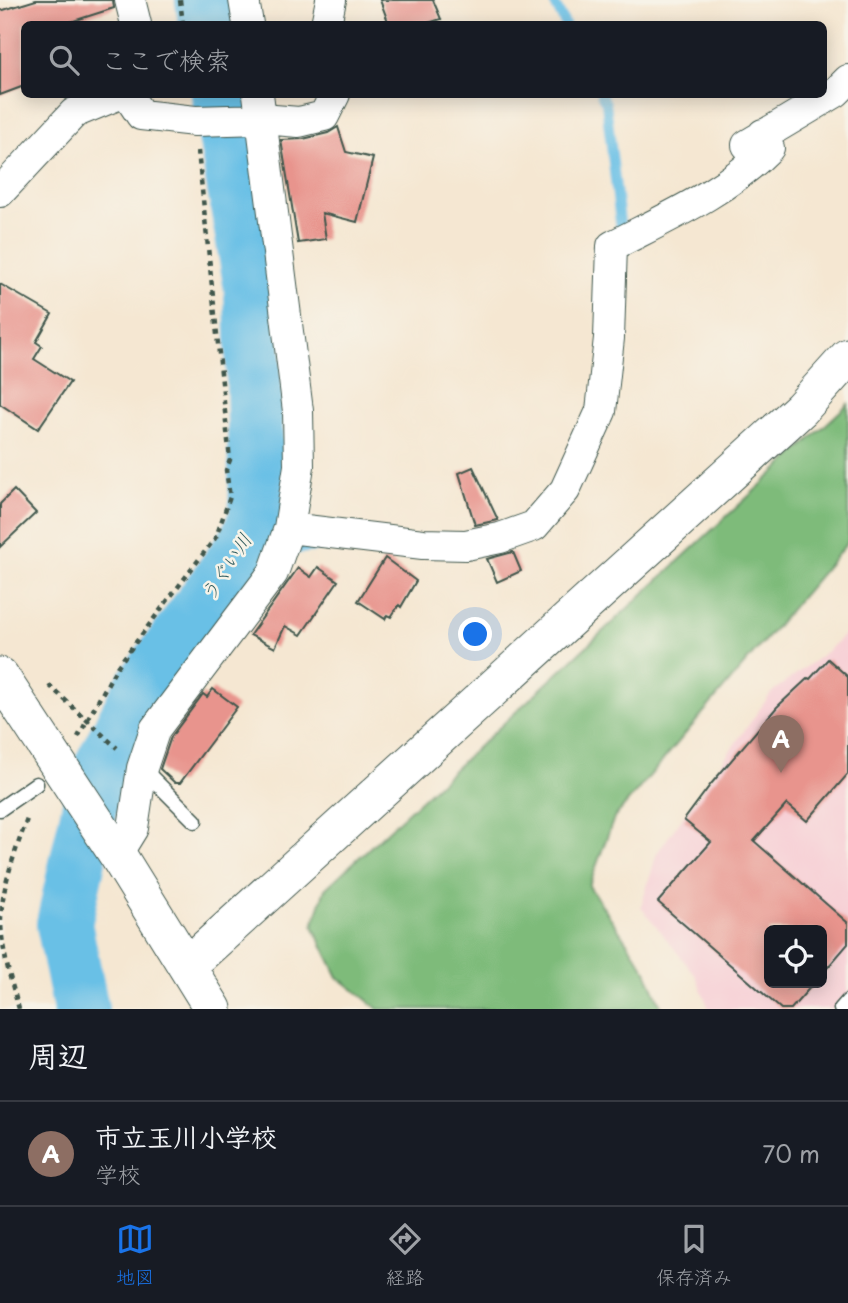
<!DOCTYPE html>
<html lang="ja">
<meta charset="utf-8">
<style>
:root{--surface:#171b24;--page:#242831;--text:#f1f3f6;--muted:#9ea1a6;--line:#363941;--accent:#1a73e8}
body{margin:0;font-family:"Playpen Sans","Klee One",sans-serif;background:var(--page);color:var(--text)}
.controls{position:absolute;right:21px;bottom:21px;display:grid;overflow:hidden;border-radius:10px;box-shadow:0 4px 18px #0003}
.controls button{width:63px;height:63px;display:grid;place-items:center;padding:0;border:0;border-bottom:2px solid var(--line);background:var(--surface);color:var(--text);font:35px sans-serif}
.you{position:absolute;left:476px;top:635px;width:24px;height:24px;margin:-18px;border:5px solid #fff;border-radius:50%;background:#1a73e8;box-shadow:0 0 0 10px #1a73e833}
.badge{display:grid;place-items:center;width:46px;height:46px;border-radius:50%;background:var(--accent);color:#fff;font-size:23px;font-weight:700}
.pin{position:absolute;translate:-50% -58px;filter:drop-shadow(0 2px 4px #0008)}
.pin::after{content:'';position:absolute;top:37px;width:24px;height:21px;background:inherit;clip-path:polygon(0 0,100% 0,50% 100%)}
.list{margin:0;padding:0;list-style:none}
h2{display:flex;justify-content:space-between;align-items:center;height:91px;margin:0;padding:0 28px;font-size:30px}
h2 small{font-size:23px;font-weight:400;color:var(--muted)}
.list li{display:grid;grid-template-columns:46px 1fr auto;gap:21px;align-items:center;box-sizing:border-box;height:105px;padding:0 28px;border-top:2px solid var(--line)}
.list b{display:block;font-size:26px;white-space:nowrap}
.list p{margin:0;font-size:23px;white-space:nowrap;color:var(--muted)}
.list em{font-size:23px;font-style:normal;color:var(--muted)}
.icon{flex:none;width:38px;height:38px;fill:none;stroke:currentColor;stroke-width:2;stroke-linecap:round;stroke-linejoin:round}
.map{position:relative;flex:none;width:848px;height:1009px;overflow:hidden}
.search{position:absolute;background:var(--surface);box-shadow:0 4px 18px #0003;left:21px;right:21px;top:21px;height:77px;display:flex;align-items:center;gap:18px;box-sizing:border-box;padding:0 24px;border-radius:10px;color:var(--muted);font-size:26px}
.sheet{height:196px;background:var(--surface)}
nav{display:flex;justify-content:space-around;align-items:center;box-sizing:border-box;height:98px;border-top:2px solid var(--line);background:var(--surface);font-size:19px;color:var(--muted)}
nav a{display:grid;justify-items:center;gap:4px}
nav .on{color:var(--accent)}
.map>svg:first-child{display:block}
.built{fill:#f7cfd5;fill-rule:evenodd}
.forest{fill:#7ebb7a;stroke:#4e7c57;stroke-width:2}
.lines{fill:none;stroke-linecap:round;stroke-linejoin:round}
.stream{stroke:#69c0e6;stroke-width:10}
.river{stroke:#69c0e6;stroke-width:56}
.building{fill:#e8948d}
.service-casing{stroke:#3f564c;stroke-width:17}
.minor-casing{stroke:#3f564c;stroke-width:32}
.tertiary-casing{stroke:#3f564c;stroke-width:39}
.path{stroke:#3f564c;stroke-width:4.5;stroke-dasharray:5 5;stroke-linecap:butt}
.service{stroke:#fff;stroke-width:14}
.minor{stroke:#fff;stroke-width:30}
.tertiary{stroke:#fff;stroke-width:37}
.labels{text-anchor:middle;stroke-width:5;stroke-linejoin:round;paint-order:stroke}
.water-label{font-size:19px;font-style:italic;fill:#325e60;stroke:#f7f3e8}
</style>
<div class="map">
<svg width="848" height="1009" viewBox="0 0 848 1009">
<rect width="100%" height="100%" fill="#f7f3e8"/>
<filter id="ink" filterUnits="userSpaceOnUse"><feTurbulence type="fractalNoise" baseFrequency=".0143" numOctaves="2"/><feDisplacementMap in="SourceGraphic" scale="14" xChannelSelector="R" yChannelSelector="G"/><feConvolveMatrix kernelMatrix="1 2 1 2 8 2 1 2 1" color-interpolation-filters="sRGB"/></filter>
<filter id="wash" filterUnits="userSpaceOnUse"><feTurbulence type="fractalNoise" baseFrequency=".00686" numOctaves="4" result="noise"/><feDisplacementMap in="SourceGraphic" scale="28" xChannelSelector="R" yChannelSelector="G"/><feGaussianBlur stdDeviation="1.57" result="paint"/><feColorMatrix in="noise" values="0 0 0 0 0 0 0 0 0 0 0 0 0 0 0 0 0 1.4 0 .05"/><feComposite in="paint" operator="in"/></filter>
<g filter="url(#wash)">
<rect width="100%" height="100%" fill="#f5e7d2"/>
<path class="built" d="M 848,630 L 848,1009 L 709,1009 L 696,976 L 641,907 L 657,853 L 772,692 L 830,649 ZM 769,930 L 822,930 L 822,983 L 769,983 Z"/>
<path class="forest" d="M 848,404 L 848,542 L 614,818 L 589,886 L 645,969 L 662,1009 L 378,1009 L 338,977 L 313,926 L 325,889 Z"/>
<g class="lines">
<path class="stream" d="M 553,0 L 565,24
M 601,94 L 606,103 L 621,231 L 625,229
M 246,543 L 272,552 L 332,545"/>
<path class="river" d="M 203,0 L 206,24
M 81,1009 L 64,924 L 96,777 L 141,690 L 246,543 L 257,517 L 252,289 L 219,94"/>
</g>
<g id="blocks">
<path class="building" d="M 36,0 L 113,0 L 114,8 L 64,24 L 24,24 L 24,86 L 0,95 L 0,11 Z
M 380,0 L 433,0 L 441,19 L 425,24 L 389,24 Z
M 338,127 L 346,152 L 373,158 L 357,222 L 322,213 L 326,239 L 298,243 L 281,140 L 303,139 L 328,133 Z
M 0,284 L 52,314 L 36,342 L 42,346 L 34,359 L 70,382 L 38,429 L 0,404 Z
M 473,467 L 498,520 L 475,525 L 459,473 Z
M 14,490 L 36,513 L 0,547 L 0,504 Z
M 513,552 L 521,571 L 497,582 L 487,559 Z
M 385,558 L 416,581 L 401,607 L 399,605 L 391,617 L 387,615 L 385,619 L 358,601 Z
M 318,567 L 338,581 L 301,635 L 285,626 L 275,648 L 250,635 L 298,568 L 311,577 Z
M 828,659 L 848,677 L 848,774 L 807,821 L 787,804 L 754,841 L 848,923 L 848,944 L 822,974 L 822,930 L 769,930 L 769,983 L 814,983 L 791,1009 L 781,1009 L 658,902 L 711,842 L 684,820 L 711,784 L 777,707 L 808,678 L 810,679 Z
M 213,689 L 237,707 L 180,783 L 175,783 L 160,769 L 171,737 L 203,694 L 207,697 Z"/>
</g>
</g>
<g filter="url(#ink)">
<use href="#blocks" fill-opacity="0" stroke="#3f564c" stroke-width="2"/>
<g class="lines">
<defs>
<path id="service" d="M 143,769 L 195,821
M 0,809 L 36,784
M 841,1009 L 848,1001"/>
<path id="minor" d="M 130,0 L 136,24
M 244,0 L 248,24
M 326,24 L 331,0
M 127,94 L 141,115 L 195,121 L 262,119 L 299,122 L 324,116 L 335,94
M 747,145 L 836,92 L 848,80
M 0,192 L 74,113 L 120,94
M 289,528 L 423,544 L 466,545 L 500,538 L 534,526 L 565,490 L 601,411 L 609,338 L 612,246 C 666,218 726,192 769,148 L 763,134
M 117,854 L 133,828 L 142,768 L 155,729 L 273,573 L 289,528 L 299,466 L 298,411 L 258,94"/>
<path id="tertiary" d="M 0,676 L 117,854 L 213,1009
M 187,966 L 801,409 L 848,357"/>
</defs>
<use href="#service" class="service-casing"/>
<use href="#minor" class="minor-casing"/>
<use href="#tertiary" class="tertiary-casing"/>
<path class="path" d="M 180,0 L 183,24
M 49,685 L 117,748
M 78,737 L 117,667 L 216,537 L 230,497 L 226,470 L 230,460 L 198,151
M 19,1009 C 11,981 1,949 1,919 C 2,885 16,850 27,819"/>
<use href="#service" class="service"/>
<use href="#minor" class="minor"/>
<use href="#tertiary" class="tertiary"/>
</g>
</g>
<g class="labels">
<g class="water-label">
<text transform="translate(226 567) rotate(-57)" y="7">うぐい川</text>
</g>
</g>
</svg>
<div class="controls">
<button><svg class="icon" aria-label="locate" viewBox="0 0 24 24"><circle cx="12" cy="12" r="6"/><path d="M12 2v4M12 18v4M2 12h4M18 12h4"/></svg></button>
</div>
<div class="you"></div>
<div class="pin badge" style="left:781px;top:773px;background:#8d6e63">A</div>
<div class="search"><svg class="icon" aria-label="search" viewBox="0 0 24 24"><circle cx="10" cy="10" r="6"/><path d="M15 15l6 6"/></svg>ここで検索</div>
</div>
<section class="sheet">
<h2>周辺<small></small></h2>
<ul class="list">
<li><span class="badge" style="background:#8d6e63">A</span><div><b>市立玉川小学校</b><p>学校</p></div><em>70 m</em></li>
</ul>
</section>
<nav>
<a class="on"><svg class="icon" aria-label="map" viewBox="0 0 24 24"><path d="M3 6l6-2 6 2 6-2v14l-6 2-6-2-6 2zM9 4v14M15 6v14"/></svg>地図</a>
<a><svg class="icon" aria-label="directions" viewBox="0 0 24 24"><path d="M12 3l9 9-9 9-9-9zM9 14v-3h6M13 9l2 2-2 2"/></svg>経路</a>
<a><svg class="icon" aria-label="saved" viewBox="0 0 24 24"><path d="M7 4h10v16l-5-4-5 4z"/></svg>保存済み</a>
</nav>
